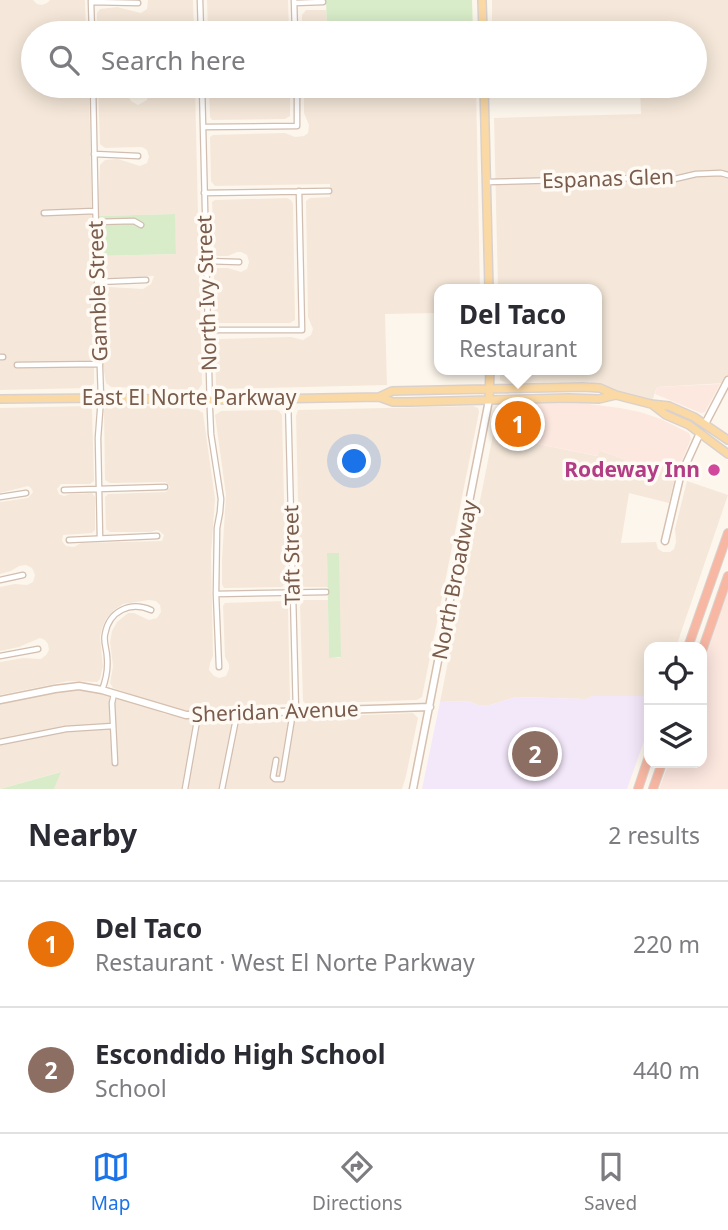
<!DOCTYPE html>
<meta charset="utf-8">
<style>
:root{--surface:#fff;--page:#f7f7f7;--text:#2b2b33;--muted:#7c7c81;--line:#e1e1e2;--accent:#1a73e8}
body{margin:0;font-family:"Noto Sans",sans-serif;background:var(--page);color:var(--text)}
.controls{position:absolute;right:21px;bottom:21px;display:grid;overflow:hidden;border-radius:14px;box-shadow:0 4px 18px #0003}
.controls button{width:63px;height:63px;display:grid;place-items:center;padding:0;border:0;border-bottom:2px solid var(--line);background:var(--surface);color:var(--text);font:35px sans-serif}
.you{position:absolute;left:355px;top:462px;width:24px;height:24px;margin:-18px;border:5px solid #fff;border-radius:50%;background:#1a73e8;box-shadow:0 0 0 10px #1a73e833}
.badge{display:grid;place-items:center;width:46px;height:46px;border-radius:50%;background:var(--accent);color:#fff;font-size:23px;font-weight:700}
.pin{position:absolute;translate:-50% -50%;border:4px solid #fff;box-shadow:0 2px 7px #0006}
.popup{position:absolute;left:434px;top:284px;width:168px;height:91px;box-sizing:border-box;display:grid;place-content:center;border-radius:14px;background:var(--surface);filter:drop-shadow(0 2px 5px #0005);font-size:23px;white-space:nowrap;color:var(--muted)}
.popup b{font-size:26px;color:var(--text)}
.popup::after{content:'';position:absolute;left:50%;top:100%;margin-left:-14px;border:14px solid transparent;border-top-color:var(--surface)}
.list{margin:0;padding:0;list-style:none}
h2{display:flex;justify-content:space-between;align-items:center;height:91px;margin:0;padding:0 28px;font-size:30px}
h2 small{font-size:23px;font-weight:400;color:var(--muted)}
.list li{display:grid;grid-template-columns:46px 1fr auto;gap:21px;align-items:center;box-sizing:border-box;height:126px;padding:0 28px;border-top:2px solid var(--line)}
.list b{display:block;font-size:26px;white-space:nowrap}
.list p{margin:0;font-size:23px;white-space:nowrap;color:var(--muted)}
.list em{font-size:23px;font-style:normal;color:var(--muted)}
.icon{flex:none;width:38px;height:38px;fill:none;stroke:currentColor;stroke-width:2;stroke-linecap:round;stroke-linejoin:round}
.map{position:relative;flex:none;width:728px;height:789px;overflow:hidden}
.search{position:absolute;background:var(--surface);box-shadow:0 4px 18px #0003;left:21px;right:21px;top:21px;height:77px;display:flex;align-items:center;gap:18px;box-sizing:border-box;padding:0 24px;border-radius:38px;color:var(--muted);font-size:26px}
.sheet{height:343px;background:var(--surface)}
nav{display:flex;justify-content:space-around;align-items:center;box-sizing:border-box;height:98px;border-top:2px solid var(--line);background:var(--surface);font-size:19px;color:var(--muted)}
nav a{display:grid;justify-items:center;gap:4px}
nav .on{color:var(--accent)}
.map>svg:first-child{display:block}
.residential{fill:#f5e8da}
.commercial{fill:#fde8e0}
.education{fill:#f3e8fa}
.green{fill:#d8ecc9}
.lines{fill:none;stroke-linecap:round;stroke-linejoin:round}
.street-casing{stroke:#d1beb0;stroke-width:7}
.secondary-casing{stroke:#d6c0b0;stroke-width:9}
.primary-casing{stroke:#dad1cd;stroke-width:10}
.highway-casing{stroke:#dad1cd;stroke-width:10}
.street{stroke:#fff;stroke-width:4.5}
.secondary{stroke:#fff;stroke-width:6}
.primary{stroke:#fbd9a5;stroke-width:7}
.highway{stroke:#f7b7a3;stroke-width:8}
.hotel-dot{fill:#d1479c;stroke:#fffaf3;stroke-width:2.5}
.labels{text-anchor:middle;stroke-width:7;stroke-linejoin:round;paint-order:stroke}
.street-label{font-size:21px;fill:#7a5c4d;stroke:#fffaf3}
.hotel-label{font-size:21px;font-weight:bold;fill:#b23c85;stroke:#fffaf3;text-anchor:end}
</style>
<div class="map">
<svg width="728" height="789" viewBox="0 0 728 789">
<rect width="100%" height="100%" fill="#fdf6ec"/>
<path class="residential" d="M 0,0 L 33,0 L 37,4 L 42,5 L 47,3 L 50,0 L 85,0 L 86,33 L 33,33 L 33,86 L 89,86 L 95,361 L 94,366 L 94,383 L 89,388 L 0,390 L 0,359 L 4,359 L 0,355 Z
M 148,0 L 193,0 L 194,33 L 97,33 L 97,13 L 100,9 L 117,7 L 141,13 L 147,9 Z
M 207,0 L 288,0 L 289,33 L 208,33 Z
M 492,0 L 728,0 L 728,380 L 726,383 L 657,387 L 651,404 L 616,395 L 592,392 L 591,382 L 506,383 L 500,380 L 500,370 L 597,370 L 597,289 L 498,289 L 494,118 L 641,114 L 640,86 L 695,86 L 695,33 L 492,33 Z
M 306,10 L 326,10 L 327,33 L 302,33 L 302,15 Z
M 98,86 L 132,86 L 128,96 L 131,101 L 138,105 L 147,100 L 149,86 L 195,86 L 202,384 L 198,390 L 111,387 L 106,383 L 103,365 L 101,312 L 103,311 L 104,290 L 109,287 L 143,289 L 151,284 L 154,276 L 103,279 L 100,276 L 99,256 L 176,254 L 174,214 L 98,216 L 100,165 L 105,160 L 118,159 L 140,166 L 147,163 L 149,157 L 147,150 L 142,147 L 105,148 L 100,144 Z
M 209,86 L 290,86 L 290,116 L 285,119 L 212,120 L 210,117 Z
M 304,86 L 476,86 L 480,289 L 439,289 L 439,313 L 385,314 L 387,385 L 219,389 L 216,385 L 215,344 L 217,339 L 291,337 L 303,340 L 311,335 L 313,329 L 308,317 L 306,201 L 310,198 L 330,197 L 330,184 L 215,186 L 211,181 L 210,137 L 213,135 L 285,133 L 295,137 L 304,136 L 308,133 L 309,125 L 304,113 Z
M 287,198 L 291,200 L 293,204 L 295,320 L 290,323 L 217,323 L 214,320 L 214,271 L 217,268 L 228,268 L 241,272 L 247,269 L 249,262 L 247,255 L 241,252 L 237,252 L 228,256 L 217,256 L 214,254 L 212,202 L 215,200 Z
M 108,405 L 159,406 L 198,410 L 203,413 L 215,499 L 211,554 L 213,656 L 210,663 L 209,670 L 214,676 L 219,678 L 226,676 L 229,669 L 229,664 L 225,657 L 223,606 L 225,603 L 284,601 L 287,603 L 288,608 L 290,701 L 287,704 L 262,706 L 255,709 L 187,712 L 176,710 L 113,688 L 110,683 L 113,666 L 110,642 L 112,631 L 117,622 L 128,613 L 134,613 L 149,620 L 157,618 L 161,612 L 160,605 L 156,601 L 149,600 L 123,604 L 114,610 L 106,619 L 102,628 L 100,637 L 103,666 L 100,679 L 97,682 L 69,681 L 0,695 L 0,662 L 23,658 L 41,659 L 46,655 L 49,650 L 48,644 L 45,640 L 40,638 L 19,647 L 0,651 L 0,587 L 15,584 L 27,585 L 33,582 L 35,575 L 32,568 L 26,565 L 19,566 L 11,571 L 0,574 L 0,502 L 28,498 L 33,492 L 31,488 L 28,486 L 0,493 L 0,408 L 88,406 L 92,409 L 94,481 L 90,484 L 61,484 L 57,489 L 59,494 L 64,496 L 70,494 L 92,493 L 95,497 L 95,530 L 92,533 L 63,535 L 62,541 L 66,546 L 74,547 L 81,543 L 162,541 L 164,535 L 158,530 L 150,532 L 110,532 L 106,529 L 105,497 L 108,494 L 166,492 L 170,487 L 166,482 L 110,483 L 105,480 L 104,410 Z
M 473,406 L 478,408 L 479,412 L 422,697 L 417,700 L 306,704 L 303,701 L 300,606 L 303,600 L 328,600 L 329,657 L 340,658 L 338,553 L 327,554 L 328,587 L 305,587 L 302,586 L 300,583 L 296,416 L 298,410 Z
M 276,410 L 279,411 L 282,415 L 286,583 L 282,587 L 224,588 L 222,584 L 222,559 L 226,495 L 215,415 L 221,411 Z
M 493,435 L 597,456 L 599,451 L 601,451 L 675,477 L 669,503 L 629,493 L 621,543 L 656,542 L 658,549 L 663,552 L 670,552 L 674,549 L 676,542 L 675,529 L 687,481 L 728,495 L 676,647 L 649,647 L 649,696 L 593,696 L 586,699 L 516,697 L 490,705 L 478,705 L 468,701 L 440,702 Z
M 67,690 L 91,691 L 109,696 L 110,719 L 109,723 L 99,726 L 0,741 L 0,704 Z
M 118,698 L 148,707 L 165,714 L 189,718 L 195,722 L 183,789 L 54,789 L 60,772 L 0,789 L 0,744 L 67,730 L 110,728 L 112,731 L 114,758 L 117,759 L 113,704 Z
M 413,713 L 418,718 L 406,776 L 402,789 L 224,789 L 238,722 L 241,717 L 269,717 L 270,719 Z
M 227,717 L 231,718 L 233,721 L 220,789 L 187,789 L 200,723 L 205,718 Z"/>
<path class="commercial" d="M 720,384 L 705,412 L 701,413 L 655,394 L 657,387 Z
M 581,403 L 620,408 L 640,412 L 661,419 L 689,433 L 691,439 L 675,477 L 601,451 L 599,451 L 598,456 L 493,435 L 498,411 L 503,405 Z
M 728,590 L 728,789 L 659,789 L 669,763 L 702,763 L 702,666 Z"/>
<path class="education" d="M 593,696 L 649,696 L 649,727 L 627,789 L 422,789 L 440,702 L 468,701 L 478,705 L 490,705 L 516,697 L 586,699 Z"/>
<path class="green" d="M 326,0 L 472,0 L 473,33 L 327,33 Z
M 175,214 L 176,254 L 99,256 L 98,216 Z
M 327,553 L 339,553 L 341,657 L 329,658 Z
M 61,772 L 54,789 L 0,789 Z"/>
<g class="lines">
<defs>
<path id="street" d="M 200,0 L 201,33
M 294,0 L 295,33
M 91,1 L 92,33
M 91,2 L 138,3
M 295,3 L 323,2
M 93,86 L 97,282 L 101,398 L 98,438 L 100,538
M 202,86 L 210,411 L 211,434 L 221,499 L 220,512 L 217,528 L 216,594 L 219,667
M 138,93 L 140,86
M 203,127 L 297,126 L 297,86
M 94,154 L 138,156
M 487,182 L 639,178 L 666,181 L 696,174 L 721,173 L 728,175
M 204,193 L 329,191
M 44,213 L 95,211
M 95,222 L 134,221 L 141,225
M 205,261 L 239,262
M 97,282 L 146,280
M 208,330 L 302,330 L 299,191
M 0,357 L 3,357
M 17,365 L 100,364
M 288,399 L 296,712
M 64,490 L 165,487
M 0,497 L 26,493
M 69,540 L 157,536
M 0,580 L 23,575
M 216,594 L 326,592
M 0,656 L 38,649
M 102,690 C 106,680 108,667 107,657 C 107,649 103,642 105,634 C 109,611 130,601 151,610
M 114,694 L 112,703 L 115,763
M 0,742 L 66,729 L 113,726
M 276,760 L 273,777 L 275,779 L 282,779 L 293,712
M 185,789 L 198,715
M 222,789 L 237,714"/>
<path id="secondary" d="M 705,424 L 728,380
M 665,541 L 680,477 L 700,433
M 0,700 L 55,689 L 79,686 L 102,690 L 186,715 L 430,707
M 413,789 L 489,400"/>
<path id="primary" d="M 482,0 L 483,33
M 484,86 L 489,289
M 379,397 L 392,391 L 583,387 L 600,388 L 616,395 L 651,404 L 669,406 L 694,417 L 728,440
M 0,399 L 101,398 L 210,400 L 379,397 L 393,402 L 409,402 L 569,398 L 599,399 L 616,395
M 489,400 L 490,370
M 653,405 L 666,415 L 689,425 L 728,454"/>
<path id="highway" d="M 688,647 L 728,533
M 702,651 L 728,576
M 638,789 L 649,756
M 653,789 L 662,763"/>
</defs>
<use href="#street" class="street-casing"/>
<use href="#secondary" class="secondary-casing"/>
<use href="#primary" class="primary-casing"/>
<use href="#highway" class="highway-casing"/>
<use href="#street" class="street"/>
<use href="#secondary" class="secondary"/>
<use href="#primary" class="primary"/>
<use href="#highway" class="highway"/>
</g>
<circle class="hotel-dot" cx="714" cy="470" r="7"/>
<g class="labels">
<g class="street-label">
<text transform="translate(608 179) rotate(-2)" y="7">Espanas Glen</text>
<text transform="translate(98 291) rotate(-92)" y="7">Gamble Street</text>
<text transform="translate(207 293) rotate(-92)" y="7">North Ivy Street</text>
<text x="189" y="405">East El Norte Parkway</text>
<text transform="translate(292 555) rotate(-91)" y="7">Taft Street</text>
<text transform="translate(455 580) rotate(-79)" y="7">North Broadway</text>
<text transform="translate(275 712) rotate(-2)" y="7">Sheridan Avenue</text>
</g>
<g class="hotel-label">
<text x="700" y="477">Rodeway Inn</text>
</g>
</g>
</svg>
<div class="controls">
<button><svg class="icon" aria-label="locate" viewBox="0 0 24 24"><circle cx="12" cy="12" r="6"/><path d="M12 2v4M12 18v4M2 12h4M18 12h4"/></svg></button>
<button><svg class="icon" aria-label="layers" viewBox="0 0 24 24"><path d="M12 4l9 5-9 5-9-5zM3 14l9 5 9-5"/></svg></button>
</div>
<div class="you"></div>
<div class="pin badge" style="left:518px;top:424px;background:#e8710a">1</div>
<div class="popup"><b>Del Taco</b>Restaurant</div>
<div class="pin badge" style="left:535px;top:754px;background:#8d6e63">2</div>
<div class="search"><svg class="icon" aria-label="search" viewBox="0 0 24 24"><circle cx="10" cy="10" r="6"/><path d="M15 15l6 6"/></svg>Search here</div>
</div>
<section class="sheet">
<h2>Nearby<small>2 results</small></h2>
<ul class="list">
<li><span class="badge" style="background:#e8710a">1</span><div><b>Del Taco</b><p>Restaurant · West El Norte Parkway</p></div><em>220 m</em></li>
<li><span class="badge" style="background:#8d6e63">2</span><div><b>Escondido High School</b><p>School</p></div><em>440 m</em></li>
</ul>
</section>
<nav>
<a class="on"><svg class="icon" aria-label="map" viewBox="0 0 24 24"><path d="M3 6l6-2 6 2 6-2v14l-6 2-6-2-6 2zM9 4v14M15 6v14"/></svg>Map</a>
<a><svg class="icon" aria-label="directions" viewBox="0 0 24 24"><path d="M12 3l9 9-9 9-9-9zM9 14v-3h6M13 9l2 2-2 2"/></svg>Directions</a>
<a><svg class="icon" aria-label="saved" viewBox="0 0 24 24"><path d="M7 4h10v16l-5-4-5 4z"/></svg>Saved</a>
</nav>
